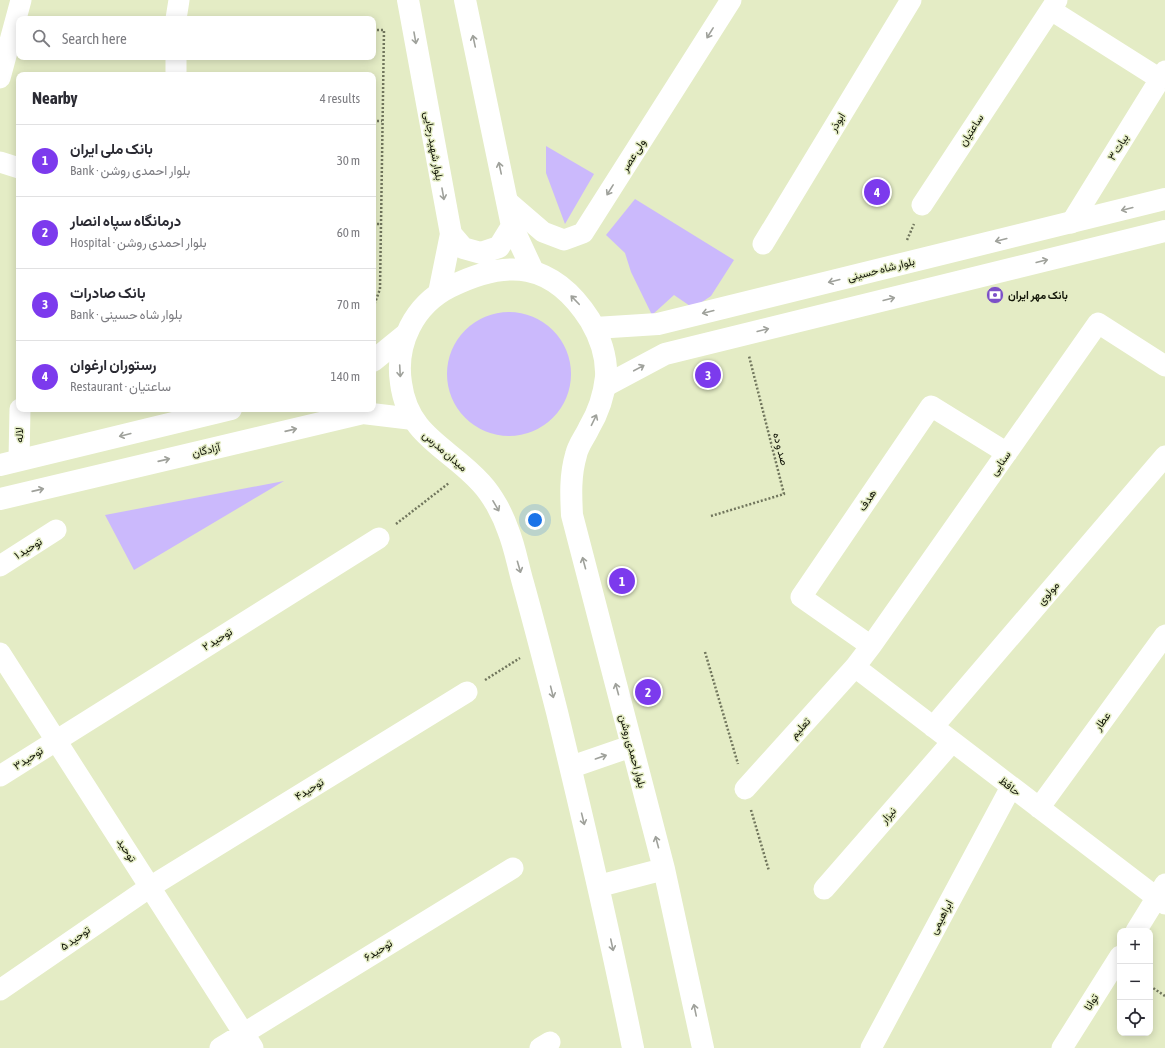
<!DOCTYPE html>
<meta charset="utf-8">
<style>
:root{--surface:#fff;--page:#f2f2f3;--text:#2b2b33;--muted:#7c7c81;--line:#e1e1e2;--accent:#7c3aed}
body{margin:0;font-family:"Asap Condensed",Vazirmatn,sans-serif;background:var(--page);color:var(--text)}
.controls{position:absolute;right:12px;bottom:12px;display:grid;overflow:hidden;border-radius:8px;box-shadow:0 2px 10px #0003}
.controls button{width:36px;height:36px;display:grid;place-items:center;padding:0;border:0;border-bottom:1px solid var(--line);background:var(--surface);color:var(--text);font:20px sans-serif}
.you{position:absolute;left:535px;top:520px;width:14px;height:14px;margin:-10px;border:3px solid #fff;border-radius:50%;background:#1a73e8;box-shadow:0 0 0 6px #1a73e833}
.badge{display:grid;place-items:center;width:26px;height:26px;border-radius:50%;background:var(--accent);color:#fff;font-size:13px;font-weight:700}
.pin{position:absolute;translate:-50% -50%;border:2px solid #fff;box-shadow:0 1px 4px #0006}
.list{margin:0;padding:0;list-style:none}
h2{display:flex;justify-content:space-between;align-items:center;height:52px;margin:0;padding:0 16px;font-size:17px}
h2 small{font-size:13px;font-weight:400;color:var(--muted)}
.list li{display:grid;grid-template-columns:26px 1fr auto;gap:12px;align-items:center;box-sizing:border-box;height:72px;padding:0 16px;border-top:1px solid var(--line)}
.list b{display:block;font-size:15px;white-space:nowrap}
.list p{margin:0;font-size:13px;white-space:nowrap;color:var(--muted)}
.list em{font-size:13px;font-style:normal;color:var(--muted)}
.icon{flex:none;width:22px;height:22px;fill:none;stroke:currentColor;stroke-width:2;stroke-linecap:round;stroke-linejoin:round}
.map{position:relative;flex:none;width:1165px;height:1048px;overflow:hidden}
.search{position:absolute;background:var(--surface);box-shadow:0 2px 10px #0003;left:16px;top:16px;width:360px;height:44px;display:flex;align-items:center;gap:10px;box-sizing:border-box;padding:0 14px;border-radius:8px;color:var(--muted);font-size:15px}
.panel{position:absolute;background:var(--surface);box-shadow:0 2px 10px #0003;left:16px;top:72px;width:360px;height:340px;border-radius:8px}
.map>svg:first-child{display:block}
.green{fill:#cbb9fc}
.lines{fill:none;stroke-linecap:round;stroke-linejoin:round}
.path{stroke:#71765d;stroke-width:2.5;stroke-dasharray:2 2;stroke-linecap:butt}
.street{stroke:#fff;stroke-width:21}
.secondary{stroke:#fff;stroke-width:22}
.highway{stroke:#fff;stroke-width:22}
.oneway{stroke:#9fa19b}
.labels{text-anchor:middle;stroke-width:3;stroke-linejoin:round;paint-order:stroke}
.street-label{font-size:11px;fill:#101306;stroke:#e4ecc5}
.poi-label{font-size:11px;font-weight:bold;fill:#101306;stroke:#e4ecc5;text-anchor:start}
</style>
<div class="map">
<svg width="1165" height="1048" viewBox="0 0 1165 1048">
<rect width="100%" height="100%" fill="#e4ecc5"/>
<path class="green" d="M 546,146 L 594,174 L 565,224 L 546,173 Z
M 635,199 L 734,260 L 711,296 L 693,308 L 674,295 L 652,315 L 631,272 L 625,253 L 606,235 Z
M447 374a62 62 0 1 1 124 0a62 62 0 1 1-124 0Z
M 284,481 L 134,570 L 105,515 Z"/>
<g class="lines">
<path class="path" d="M 373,30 L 384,30 L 380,289 L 373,308
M 373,121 L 382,121
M 373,224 L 381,224
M 907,240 L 914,224
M 711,516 L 784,494 L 749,356
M 396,524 L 449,483
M 705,652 L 738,764
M 485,680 L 520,658
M 751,810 L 769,871
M 1150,986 L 1165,996"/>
<path class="street" d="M 1051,10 L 1160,79
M 176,19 L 179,0
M 176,57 L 176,75
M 0,78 L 21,0
M 0,162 L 19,168
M 507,201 L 543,232 L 564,240 L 583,233 L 731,0
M 922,205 L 1057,0
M 1071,223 L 1165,71
M 763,244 L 911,0
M 19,460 L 20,409
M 0,566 L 56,530
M 871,646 L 801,597 L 931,406 L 1007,453
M 0,653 L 253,1048
M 855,667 L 1165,904
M 933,727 L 1165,456
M 0,776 L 379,538
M 745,789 L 855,667 L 871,646 L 1098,323 L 1165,366
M 1039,808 L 1165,635
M 824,889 L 952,742
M 1136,931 L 1165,884
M 0,990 L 150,887 L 467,692
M 220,1048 L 513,868
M 540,1048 L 550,1042
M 871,1048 L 1011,787
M 1062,1048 L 1120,956"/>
<path class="secondary" d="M 595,328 L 658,324 L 1165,199
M 373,361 L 405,335
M 605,386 L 665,354 L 1165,231
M 0,465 L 231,409
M 0,499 L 363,413 L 413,419"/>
<path class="highway" d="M 408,0 L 451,234 L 439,293
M 465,0 L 512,226 L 533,271
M 451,234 L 463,248 L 481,253 L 499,247 L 512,226
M 571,767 L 632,746
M 599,886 L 664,869
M 633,1048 C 610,935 584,823 557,712 C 546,669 535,626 523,583 C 518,566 515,547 508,530 C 503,515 493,496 481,483 C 449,447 408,437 401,383 C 395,344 414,305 450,287 C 508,258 553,262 590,320 C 600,337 607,357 606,377 C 604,395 598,413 589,428 C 585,437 578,445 576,455 C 570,475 571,496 572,515 L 664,869 L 703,1048"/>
</g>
<defs><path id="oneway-shaft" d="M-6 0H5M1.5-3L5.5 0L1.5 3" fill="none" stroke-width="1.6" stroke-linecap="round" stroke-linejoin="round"/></defs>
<g class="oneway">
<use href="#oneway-shaft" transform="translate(710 33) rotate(122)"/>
<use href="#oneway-shaft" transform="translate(415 38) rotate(80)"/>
<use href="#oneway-shaft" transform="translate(474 41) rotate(-102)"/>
<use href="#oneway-shaft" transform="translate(500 168) rotate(-102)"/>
<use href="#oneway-shaft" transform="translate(610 190) rotate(122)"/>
<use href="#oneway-shaft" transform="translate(443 194) rotate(80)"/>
<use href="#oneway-shaft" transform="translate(1127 209) rotate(166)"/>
<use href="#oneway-shaft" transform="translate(1001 240) rotate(166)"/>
<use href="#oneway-shaft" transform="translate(1042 261) rotate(-14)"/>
<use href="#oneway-shaft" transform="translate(834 281) rotate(166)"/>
<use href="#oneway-shaft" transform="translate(889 299) rotate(-14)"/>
<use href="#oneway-shaft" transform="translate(575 300) rotate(-134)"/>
<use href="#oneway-shaft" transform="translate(708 312) rotate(166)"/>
<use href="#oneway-shaft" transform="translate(763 330) rotate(-14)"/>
<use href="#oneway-shaft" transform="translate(639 368) rotate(-28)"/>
<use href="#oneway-shaft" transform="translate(400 371) rotate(87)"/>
<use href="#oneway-shaft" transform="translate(594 420) rotate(-64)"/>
<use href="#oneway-shaft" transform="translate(291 430) rotate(-13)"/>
<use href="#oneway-shaft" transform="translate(125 435) rotate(166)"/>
<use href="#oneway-shaft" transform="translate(164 460) rotate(-13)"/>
<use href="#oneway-shaft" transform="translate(38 490) rotate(-13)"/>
<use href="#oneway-shaft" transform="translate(496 506) rotate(60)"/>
<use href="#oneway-shaft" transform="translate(584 563) rotate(-105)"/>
<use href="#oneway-shaft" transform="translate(519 567) rotate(74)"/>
<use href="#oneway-shaft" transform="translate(617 689) rotate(-105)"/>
<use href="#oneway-shaft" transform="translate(552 692) rotate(76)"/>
<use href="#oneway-shaft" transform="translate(601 757) rotate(-19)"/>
<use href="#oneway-shaft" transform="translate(583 819) rotate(76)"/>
<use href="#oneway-shaft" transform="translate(657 842) rotate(-105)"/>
<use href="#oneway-shaft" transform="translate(612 945) rotate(78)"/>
<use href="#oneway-shaft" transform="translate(695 1010) rotate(-102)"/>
</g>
<defs>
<symbol id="bank-disc" viewBox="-11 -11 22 22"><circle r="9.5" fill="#7c50c8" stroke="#e4ecc5"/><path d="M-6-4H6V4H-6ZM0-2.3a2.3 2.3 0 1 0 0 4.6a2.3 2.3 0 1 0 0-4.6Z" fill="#fff"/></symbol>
</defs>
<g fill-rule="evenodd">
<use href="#bank-disc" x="985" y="285" width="20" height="20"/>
</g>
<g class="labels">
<g class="street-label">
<text transform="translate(837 122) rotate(-59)" y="4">ابوذر</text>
<text transform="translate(971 130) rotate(-57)" y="4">ساعتیان</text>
<text transform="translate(434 146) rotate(80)" y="4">بلوار شهید رجایی</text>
<text transform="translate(1118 147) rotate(-58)" y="4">بیات ۳</text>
<text transform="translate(633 155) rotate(-58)" y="4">ولی عصر</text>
<text transform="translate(881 269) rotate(-14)" y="4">بلوار شاه حسینی</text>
<text transform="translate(19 435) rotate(-88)" y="4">لاله</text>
<text transform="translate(781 449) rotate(76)" y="4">صد و ده</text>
<text transform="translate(206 450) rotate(-13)" y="4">آزادگان</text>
<text transform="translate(445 451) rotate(41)" y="4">میدان مدرس</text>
<text transform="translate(1000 463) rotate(-55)" y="4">سنایی</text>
<text transform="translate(867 500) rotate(-56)" y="4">هدف</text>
<text transform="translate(28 548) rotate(-32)" y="4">توحید ۱</text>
<text transform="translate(1048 593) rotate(-49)" y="4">مولوی</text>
<text transform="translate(217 639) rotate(-32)" y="4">توحید ۲</text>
<text transform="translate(1102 721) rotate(-54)" y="4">عطار</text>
<text transform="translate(800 728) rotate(-48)" y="4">تعلیم</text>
<text transform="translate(633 751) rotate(75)" y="4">بلوار احمدی روشن</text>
<text transform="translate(28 758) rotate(-33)" y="4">توحید۳</text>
<text transform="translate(1010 786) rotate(37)" y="4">حافظ</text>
<text transform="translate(309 789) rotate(-32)" y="4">توحید۴</text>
<text transform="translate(888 815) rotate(-49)" y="4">نیزار</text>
<text transform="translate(127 850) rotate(57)" y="4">توحید</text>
<text transform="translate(941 917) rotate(-62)" y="4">ابراهیمی</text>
<text transform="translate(75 938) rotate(-35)" y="4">توحید ۵</text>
<text transform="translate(378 950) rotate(-32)" y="4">توحید۶</text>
<text transform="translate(1091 1002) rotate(-58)" y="4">توانا</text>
</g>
<g class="poi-label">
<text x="1008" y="299">بانک مهر ایران</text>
</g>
</g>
</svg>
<div class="controls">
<button>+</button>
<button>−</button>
<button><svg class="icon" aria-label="locate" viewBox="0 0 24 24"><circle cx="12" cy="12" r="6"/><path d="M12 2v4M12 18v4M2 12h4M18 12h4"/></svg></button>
</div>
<div class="you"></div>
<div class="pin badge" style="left:622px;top:581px">1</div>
<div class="pin badge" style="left:648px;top:692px">2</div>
<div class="pin badge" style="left:708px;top:375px">3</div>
<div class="pin badge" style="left:877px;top:192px">4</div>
<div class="search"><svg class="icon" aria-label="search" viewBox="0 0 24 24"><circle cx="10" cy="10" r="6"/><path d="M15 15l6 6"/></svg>Search here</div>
<section class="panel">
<h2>Nearby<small>4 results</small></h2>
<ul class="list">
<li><span class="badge">1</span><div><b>بانک ملی ایران</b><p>Bank · بلوار احمدی روشن</p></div><em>30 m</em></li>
<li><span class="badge">2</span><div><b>درمانگاه سپاه انصار</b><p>Hospital · بلوار احمدی روشن</p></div><em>60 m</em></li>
<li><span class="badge">3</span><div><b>بانک صادرات</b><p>Bank · بلوار شاه حسینی</p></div><em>70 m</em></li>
<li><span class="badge">4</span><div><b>رستوران ارغوان</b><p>Restaurant · ساعتیان</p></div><em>140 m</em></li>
</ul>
</section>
</div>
